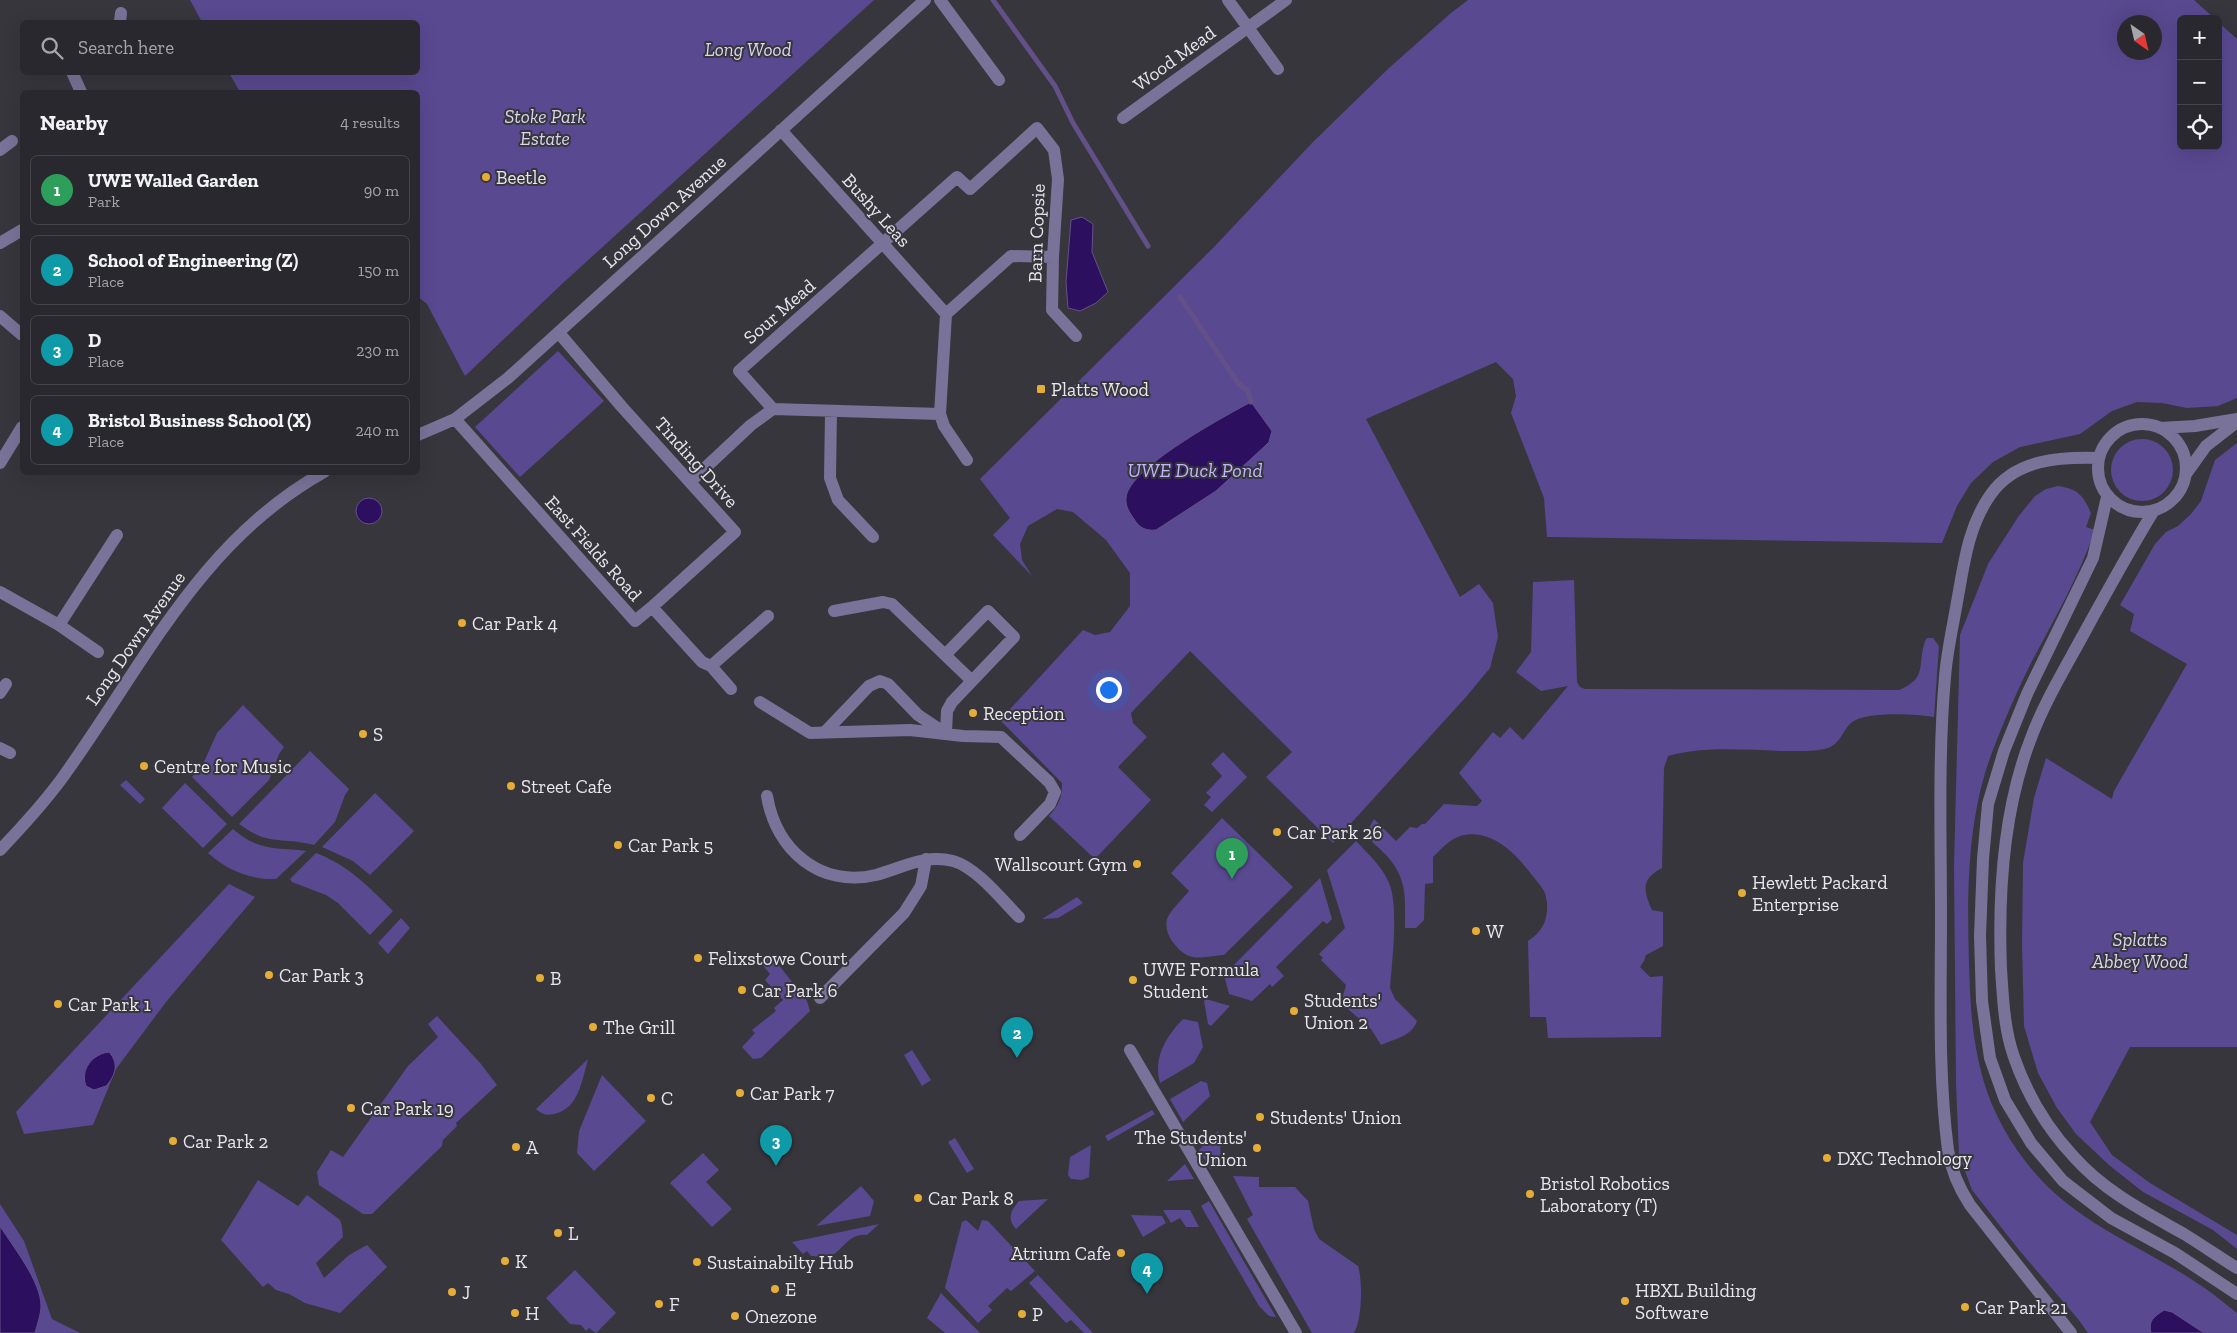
<!DOCTYPE html>
<meta charset="utf-8">
<style>
:root{--surface:#29282e;--page:#313036;--text:#f1f3f6;--muted:#a5a6aa;--line:#45444a;--accent:#8abfa5}
body{margin:0;font-family:"Zilla Slab",serif;background:var(--page);color:var(--text)}
.controls{position:absolute;right:15px;top:15px;display:grid;overflow:hidden;border-radius:8px;box-shadow:0 5px 20px #0002}
.controls button{width:45px;height:45px;display:grid;place-items:center;padding:0;border:0;border-bottom:1px solid var(--line);background:var(--surface);color:var(--text);font:25px sans-serif}
.compass{position:absolute;left:2117px;top:15px;width:45px;height:45px;border-radius:50%;background:var(--surface);box-shadow:0 5px 20px #0002;rotate:146deg}
.you{position:absolute;left:1108px;top:689px;width:18px;height:18px;margin:-12px;border:4px solid #fff;border-radius:50%;background:#1a73e8;box-shadow:0 0 0 8px #1a73e833}
.badge{display:grid;place-items:center;width:32px;height:32px;border-radius:50%;background:var(--accent);color:#fff;font-size:16px;font-weight:700}
.pin{position:absolute;translate:-50% -41px;filter:drop-shadow(0 1px 2px #0008)}
.pin::after{content:'';position:absolute;top:26px;width:18px;height:15px;background:inherit;clip-path:polygon(0 0,100% 0,50% 100%)}
.list{margin:0;padding:0;list-style:none}
h2{display:flex;justify-content:space-between;align-items:center;height:65px;margin:0;padding:0 20px;font-size:21px}
h2 small{font-size:16px;font-weight:400;color:var(--muted)}
.list li{display:grid;grid-template-columns:32px 1fr auto;gap:15px;align-items:center;box-sizing:border-box;height:70px;margin:0 10px 10px;padding:0 10px;border:1px solid var(--line);border-radius:8px}
.list b{display:block;font-size:19px;white-space:nowrap}
.list p{margin:0;font-size:16px;white-space:nowrap;color:var(--muted)}
.list em{font-size:16px;font-style:normal;color:var(--muted)}
.icon{flex:none;width:28px;height:28px;fill:none;stroke:currentColor;stroke-width:2;stroke-linecap:round;stroke-linejoin:round}
.map{position:relative;flex:none;width:2237px;height:1333px;overflow:hidden}
.search{position:absolute;background:var(--surface);box-shadow:0 5px 20px #0002;left:20px;top:20px;width:400px;height:55px;display:flex;align-items:center;gap:12px;box-sizing:border-box;padding:0 18px;border-radius:8px;color:var(--muted);font-size:19px}
.panel{position:absolute;background:var(--surface);box-shadow:0 5px 20px #0002;left:20px;top:90px;width:400px;height:385px;border-radius:8px}
.map>svg:first-child{display:block}
.green{fill:#594991;fill-rule:evenodd}
.water{fill:#2c105f;stroke:#645089}
.lines{fill:none;stroke-linecap:round;stroke-linejoin:round}
.stream{stroke:#645089;stroke-width:5}
.minor{stroke:#797399;stroke-width:12}
.poi-dot{fill:#e5ad36;stroke:#37363d;stroke-width:2}
.labels{text-anchor:middle;stroke-width:4;stroke-linejoin:round;paint-order:stroke}
.park-label{font-size:19px;font-style:italic;fill:#d8d5ec;stroke:#37363d}
.street-label{font-size:19px;fill:#e8e7ec;stroke:#37363d}
.poi-label{font-size:19px;fill:#e8e7ec;stroke:#37363d;text-anchor:start}
.water-label{font-size:20px;font-style:italic;fill:#c1b6fa;stroke:#37363d}
</style>
<div class="map">
<svg width="2237" height="1333" viewBox="0 0 2237 1333">
<rect width="100%" height="100%" fill="#37363d"/>
<path class="green" d="M 190,0 L 874,0 L 563,283 L 465,376 L 427,304 L 418,297 L 418,92 L 240,92 L 229,73 L 418,72 L 418,22 L 202,22 Z
M 1468,0 L 2194,0 L 2215,19 L 2181,19 L 2181,146 L 2218,146 L 2218,22 L 2237,39 L 2237,398 L 2218,406 L 2187,408 L 2162,403 L 2137,402 L 2112,411 L 2080,434 L 2020,447 L 1993,462 L 1971,483 L 1957,506 L 1942,543 L 1547,537 L 1544,498 L 1511,413 L 1516,396 L 1513,379 L 1496,362 L 1366,419 L 1460,597 L 1479,584 L 1493,603 L 1498,637 L 1490,668 L 1466,697 L 1333,843 L 1266,777 L 1292,752 L 1190,651 L 1131,713 L 1133,723 L 1147,737 L 1118,767 L 1151,800 L 1095,859 L 1049,816 C 1059,805 1062,798 1062,783 L 1000,720 L 1083,630 L 1095,635 L 1110,632 L 1130,606 L 1130,573 L 1106,540 L 1073,512 L 1057,509 L 1028,526 L 1020,544 L 1022,560 L 1032,576 L 993,535 L 1010,518 L 980,479 L 1214,247 L 1313,142 L 1389,68 L 1451,13 ZM 2124,22 L 2154,22 L 2154,52 L 2124,52 Z
M 558,351 L 604,401 L 520,477 L 475,427 Z
M2111 470a31 31 0 1 1 62 0a31 31 0 1 1-62 0Z
M 2237,443 L 2237,1047 L 2130,1047 L 2090,1122 L 2112,1155 L 2150,1183 L 2237,1235 L 2237,1249 L 2213,1230 L 2143,1192 L 2109,1165 L 2076,1134 L 2057,1108 L 2038,1073 L 2024,1026 L 2022,945 L 2023,863 L 2034,798 L 2046,758 L 2112,799 L 2114,791 L 2187,664 L 2130,631 L 2134,614 L 2120,605 L 2155,544 L 2166,532 L 2178,526 L 2191,514 L 2201,501 L 2215,460 Z
M 2058,486 C 2078,489 2083,495 2091,513 L 2086,527 L 2095,530 C 2079,576 2055,618 2032,661 C 2017,691 2003,723 1991,755 C 1967,821 1967,894 1969,963 C 1970,1003 1972,1040 1983,1079 C 1994,1118 2018,1157 2047,1186 C 2091,1229 2150,1251 2200,1285 C 2213,1293 2225,1304 2237,1313 L 2237,1333 L 2088,1333 L 2078,1319 L 2019,1250 L 1972,1190 L 1959,1155 L 1956,1084 L 1954,866 L 1960,635 L 1988,564 L 2018,517 L 2035,496 L 2046,489 Z
M 1574,580 L 1577,682 L 1580,687 L 1585,689 L 1899,690 C 1928,678 1917,665 1925,641 L 1927,638 L 1933,638 L 1939,646 L 1934,717 C 1915,714 1865,711 1851,723 C 1843,730 1840,744 1828,748 C 1815,752 1797,751 1782,751 C 1744,750 1705,746 1668,756 L 1664,768 L 1662,868 C 1641,879 1643,890 1652,910 L 1663,912 L 1663,946 L 1646,955 L 1644,961 L 1640,967 L 1650,977 L 1663,976 L 1661,1037 L 1548,1038 L 1546,1017 L 1530,1017 L 1528,941 C 1543,931 1548,920 1547,902 C 1546,899 1546,895 1544,891 C 1540,884 1533,877 1528,870 C 1512,850 1489,828 1460,836 C 1449,840 1441,849 1433,857 L 1433,883 L 1425,884 L 1424,920 L 1416,928 L 1405,928 C 1405,898 1408,879 1386,855 C 1379,847 1370,843 1367,832 L 1374,819 L 1396,841 L 1410,827 L 1417,828 L 1422,824 L 1425,824 L 1444,804 L 1477,806 L 1482,801 L 1459,773 L 1493,732 L 1500,738 L 1510,727 L 1523,740 L 1568,686 L 1541,691 L 1516,672 L 1531,652 L 1533,582 Z
M 243,705 L 284,747 L 279,754 L 269,780 L 232,817 L 192,777 L 203,764 L 217,733 Z
M 310,751 L 349,789 L 345,795 L 335,822 L 314,845 C 281,836 270,847 239,824 Z
M 1223,752 L 1247,777 L 1212,812 L 1204,805 L 1211,797 L 1206,793 L 1222,776 L 1211,764 Z
M 126,780 L 145,799 L 140,804 L 120,785 Z
M 185,783 L 227,824 L 203,848 L 162,808 Z
M 375,793 L 414,831 L 370,875 L 353,861 L 322,847 Z
M 1222,818 L 1293,887 L 1224,955 C 1198,957 1189,964 1172,941 C 1168,935 1165,927 1167,919 C 1171,909 1183,899 1189,891 L 1171,873 Z
M 233,829 C 260,852 274,847 306,851 L 276,879 C 250,880 227,870 208,853 Z
M 1356,841 C 1368,854 1382,866 1389,883 C 1399,906 1392,962 1390,988 L 1395,999 L 1417,1021 C 1412,1036 1395,1039 1381,1045 L 1371,1029 L 1341,1003 L 1346,985 L 1321,960 L 1323,958 L 1319,954 L 1345,928 L 1327,870 Z
M 316,853 C 348,865 369,887 393,911 L 370,935 L 338,903 L 326,895 L 292,882 L 290,879 Z
M 1320,878 L 1332,919 L 1327,924 L 1323,921 L 1276,967 L 1284,976 L 1272,987 L 1270,984 L 1252,1001 L 1229,994 L 1224,975 Z
M 229,884 L 255,897 L 166,1002 L 116,1069 L 93,1125 L 24,1134 L 16,1112 Z
M 1077,897 L 1083,903 L 1058,918 L 1042,919 Z
M 401,918 L 410,928 L 388,954 L 378,943 Z
M 771,955 L 807,1001 L 810,1011 L 761,1058 L 753,1059 L 742,1047 L 755,1033 L 752,1030 L 776,1011 L 774,1008 L 783,1000 L 765,980 L 770,974 L 761,963 Z
M 1206,999 L 1230,1006 L 1211,1026 L 1208,1024 L 1204,1001 Z
M 437,1016 L 481,1064 L 497,1085 L 456,1123 L 457,1126 L 443,1140 L 442,1146 L 376,1210 L 372,1214 L 363,1214 L 319,1185 L 317,1172 L 331,1150 L 343,1157 L 408,1066 L 438,1037 L 428,1024 Z
M 1183,1019 L 1198,1022 L 1203,1047 L 1194,1063 L 1160,1083 C 1153,1057 1166,1037 1183,1019 Z
M 912,1050 L 931,1080 L 922,1086 L 904,1055 Z
M 588,1059 C 582,1080 579,1109 554,1114 C 546,1116 542,1114 536,1109 Z
M 602,1075 L 646,1121 L 594,1171 L 577,1153 L 579,1131 Z
M 1201,1081 L 1207,1083 L 1210,1096 L 1183,1122 L 1170,1099 Z
M 1152,1110 L 1155,1114 L 1108,1141 L 1105,1136 Z
M 1218,1131 C 1220,1146 1225,1160 1210,1169 L 1199,1150 Z
M 955,1138 L 974,1169 L 967,1173 L 948,1142 Z
M 1091,1145 L 1089,1177 L 1082,1180 L 1071,1179 L 1068,1175 L 1070,1157 Z
M 703,1153 L 719,1170 L 706,1182 L 732,1209 L 712,1227 L 670,1183 Z
M 1185,1164 L 1194,1179 L 1167,1181 Z
M 1233,1176 L 1259,1177 L 1259,1187 L 1295,1187 L 1308,1201 L 1314,1229 L 1319,1239 L 1358,1266 C 1363,1282 1362,1319 1354,1333 L 1312,1333 L 1247,1219 L 1253,1215 Z
M 258,1180 L 298,1206 L 307,1195 L 340,1220 L 342,1226 L 343,1237 L 316,1263 L 324,1278 L 349,1255 L 367,1245 L 387,1267 L 340,1313 L 305,1303 L 289,1294 L 276,1290 L 268,1283 L 263,1287 L 221,1240 Z
M 861,1186 L 874,1201 L 870,1216 L 816,1226 Z
M 1048,1199 L 1016,1229 C 1007,1219 1010,1211 1019,1201 Z
M 1209,1201 L 1276,1317 L 1269,1316 L 1259,1306 L 1201,1206 Z
M 0,1204 L 24,1241 L 52,1319 L 80,1333 L 0,1333 Z
M 1163,1210 L 1190,1210 L 1199,1227 L 1186,1227 L 1180,1218 L 1171,1223 Z
M 1131,1215 L 1162,1216 L 1166,1223 L 1143,1237 Z
M 966,1220 L 978,1231 L 982,1220 L 988,1221 L 1035,1271 L 1011,1291 L 1007,1288 L 988,1306 L 992,1310 L 978,1323 L 945,1288 L 962,1222 Z
M 879,1224 L 867,1235 C 849,1233 844,1249 830,1257 L 811,1256 L 807,1251 L 803,1254 L 792,1242 Z
M 575,1270 L 616,1313 L 596,1333 L 589,1328 L 586,1331 L 581,1325 L 570,1324 L 546,1298 Z
M 1038,1275 L 1093,1333 L 1084,1333 L 1071,1320 L 1066,1323 L 1029,1283 Z
M 941,1293 L 980,1333 L 945,1333 L 927,1318 Z"/>
<path class="water" d="M 1082,217 L 1093,224 L 1092,252 L 1108,292 L 1096,303 L 1080,311 L 1068,308 L 1066,282 L 1071,220 Z
M 1251,402 L 1272,431 L 1269,442 L 1265,446 L 1216,491 L 1156,530 C 1146,531 1139,528 1134,519 C 1130,513 1125,506 1126,498 C 1128,468 1225,416 1251,402 Z
M356 511a13 13 0 1 1 26 0a13 13 0 1 1-26 0Z
M 109,1052 C 119,1063 116,1075 106,1086 L 94,1090 L 86,1086 C 80,1070 92,1054 109,1052 Z
M 0,1226 C 13,1247 41,1281 41,1306 C 41,1314 37,1325 35,1333 L 0,1333 Z
M 2164,1310 L 2172,1312 L 2204,1333 L 2151,1333 C 2148,1320 2154,1317 2164,1310 Z"/>
<g class="lines">
<path class="stream" d="M 993,0 L 1055,86 L 1073,123 L 1148,246
M 1180,297 L 1238,383 L 1248,391 L 1251,402"/>
<path class="minor" d="M 940,0 L 999,80
M 1228,0 L 1278,69
M 120,22 L 121,13
M 72,72 L 81,92
M 1123,118 L 1286,0
M 781,130 L 946,314
M 0,150 L 12,141
M 0,243 L 22,230
M 0,316 L 22,335
M 559,333 L 622,407 L 735,532 L 652,607
M 773,409 L 739,371 L 957,177 L 970,189 L 1037,128 L 1054,150 L 1058,179 L 1053,257 L 1052,310 L 1076,336
M 831,412 L 830,478 L 838,500 L 873,537
M 455,419 L 635,621 L 652,607 L 702,662 L 711,666 L 731,689
M2098 468a44 44 0 1 1 88 0a44 44 0 1 1-88 0Z
M 2160,428 L 2195,426 L 2237,419
M 418,435 L 455,419 L 508,378 L 925,0
M 967,460 L 944,426 L 940,414 L 946,314 L 1011,256 L 1053,257
M 0,463 L 22,427
M 2186,474 L 2206,446 L 2237,422
M 690,482 L 751,425 L 773,409 L 940,414
M 2107,497 L 2093,558 L 2027,694 L 2004,751 L 1988,804 L 1983,859 L 1980,936 L 1982,1001 L 1990,1058 L 2005,1100 L 2031,1143 L 2063,1181 L 2111,1218 L 2175,1253 L 2237,1294
M 2153,512 C 2128,553 2105,595 2082,637 C 2064,670 2044,703 2031,738 C 2003,810 1998,892 2001,969 C 2003,998 2004,1029 2014,1057 C 2027,1095 2047,1128 2074,1157 C 2104,1191 2145,1212 2184,1234 C 2202,1245 2219,1257 2237,1268
M 0,592 L 59,625 L 98,652
M 834,611 L 883,602 L 892,604 L 971,680
M 59,625 L 117,535
M 945,655 L 988,611 L 1014,637 L 952,702 L 947,711 L 946,733
M 711,666 L 768,616
M 0,693 L 6,684
M 760,702 L 810,733 L 910,730 L 963,736 L 1001,737 L 1049,782 L 1055,792 L 1050,804 L 1020,835
M 825,732 L 869,686 L 880,681 L 888,684 L 918,715 L 942,731
M 0,748 L 10,753
M 767,796 C 776,850 820,888 876,875 C 902,868 924,854 953,861 C 976,867 1002,900 1019,917
M 0,850 C 21,828 42,805 60,781 C 142,669 197,543 324,472
M 820,998 L 904,913 L 921,886 L 926,859
M 1130,1050 L 1296,1333
M 2071,1333 L 1970,1205 C 1959,1188 1951,1170 1948,1150 C 1938,1074 1941,995 1941,918 C 1941,838 1938,756 1945,677 C 1947,651 1953,626 1957,602 C 1964,564 1968,526 1991,494 C 2016,459 2059,457 2098,458"/>
</g>
<g class="poi-dot">
<circle cx="486" cy="177" r="5"/>
<rect x="1036" y="384" width="10" height="10" rx="2.5"/>
<circle cx="462" cy="623" r="5"/>
<circle cx="973" cy="713" r="5"/>
<circle cx="363" cy="734" r="5"/>
<circle cx="144" cy="766" r="5"/>
<circle cx="511" cy="786" r="5"/>
<circle cx="1277" cy="832" r="5"/>
<circle cx="618" cy="845" r="5"/>
<circle cx="1137" cy="864" r="5"/>
<circle cx="1742" cy="893" r="5"/>
<circle cx="1476" cy="931" r="5"/>
<circle cx="698" cy="958" r="5"/>
<circle cx="269" cy="975" r="5"/>
<circle cx="540" cy="978" r="5"/>
<circle cx="1133" cy="980" r="5"/>
<circle cx="742" cy="990" r="5"/>
<circle cx="58" cy="1004" r="5"/>
<circle cx="1294" cy="1011" r="5"/>
<circle cx="593" cy="1027" r="5"/>
<circle cx="740" cy="1093" r="5"/>
<circle cx="651" cy="1098" r="5"/>
<circle cx="351" cy="1108" r="5"/>
<circle cx="1260" cy="1117" r="5"/>
<circle cx="173" cy="1141" r="5"/>
<circle cx="516" cy="1147" r="5"/>
<circle cx="1257" cy="1148" r="5"/>
<circle cx="1827" cy="1158" r="5"/>
<circle cx="1530" cy="1194" r="5"/>
<circle cx="918" cy="1198" r="5"/>
<circle cx="558" cy="1233" r="5"/>
<circle cx="1121" cy="1253" r="5"/>
<circle cx="505" cy="1261" r="5"/>
<circle cx="697" cy="1262" r="5"/>
<circle cx="775" cy="1289" r="5"/>
<circle cx="452" cy="1292" r="5"/>
<circle cx="1625" cy="1301" r="5"/>
<circle cx="659" cy="1304" r="5"/>
<circle cx="1965" cy="1307" r="5"/>
<circle cx="515" cy="1313" r="5"/>
<circle cx="1022" cy="1314" r="5"/>
<circle cx="735" cy="1316" r="5"/>
</g>
<g class="labels">
<g class="park-label">
<text x="748" y="56">Long Wood</text>
<text x="545" y="123">Stoke Park<tspan x="545" dy="22">Estate</tspan></text>
<text x="2140" y="946">Splatts<tspan x="2140" dy="22">Abbey Wood</tspan></text>
</g>
<g class="street-label">
<text transform="translate(1174 58) rotate(-36)" y="7">Wood Mead</text>
<text transform="translate(877 210) rotate(48)" y="7">Bushy Leas</text>
<text transform="translate(664 211) rotate(-42)" y="7">Long Down Avenue</text>
<text transform="translate(1036 233) rotate(-88)" y="7">Barn Copsie</text>
<text transform="translate(779 311) rotate(-41)" y="7">Sour Mead</text>
<text transform="translate(697 462) rotate(48)" y="7">Tinding Drive</text>
<text transform="translate(594 548) rotate(48)" y="7">East Fields Road</text>
<text transform="translate(135 638) rotate(-55)" y="7">Long Down Avenue</text>
</g>
<g class="poi-label">
<text x="496" y="184">Beetle</text>
<text x="1051" y="396">Platts Wood</text>
<text x="472" y="630">Car Park 4</text>
<text x="983" y="720">Reception</text>
<text x="373" y="741">S</text>
<text x="154" y="773">Centre for Music</text>
<text x="521" y="793">Street Cafe</text>
<text x="1287" y="839">Car Park 26</text>
<text x="628" y="852">Car Park 5</text>
<text x="1127" y="871" text-anchor="end">Wallscourt Gym</text>
<text x="1752" y="889">Hewlett Packard<tspan x="1752" dy="22">Enterprise</tspan></text>
<text x="1486" y="938">W</text>
<text x="708" y="965">Felixstowe Court</text>
<text x="1143" y="976">UWE Formula<tspan x="1143" dy="22">Student</tspan></text>
<text x="279" y="982">Car Park 3</text>
<text x="550" y="985">B</text>
<text x="752" y="997">Car Park 6</text>
<text x="1304" y="1007">Students'<tspan x="1304" dy="22">Union 2</tspan></text>
<text x="68" y="1011">Car Park 1</text>
<text x="603" y="1034">The Grill</text>
<text x="750" y="1100">Car Park 7</text>
<text x="661" y="1105">C</text>
<text x="361" y="1115">Car Park 19</text>
<text x="1270" y="1124">Students' Union</text>
<text x="1247" y="1144" text-anchor="end">The Students'<tspan x="1247" dy="22">Union</tspan></text>
<text x="183" y="1148">Car Park 2</text>
<text x="526" y="1154">A</text>
<text x="1837" y="1165">DXC Technology</text>
<text x="1540" y="1190">Bristol Robotics<tspan x="1540" dy="22">Laboratory (T)</tspan></text>
<text x="928" y="1205">Car Park 8</text>
<text x="568" y="1240">L</text>
<text x="1111" y="1260" text-anchor="end">Atrium Cafe</text>
<text x="515" y="1268">K</text>
<text x="707" y="1269">Sustainabilty Hub</text>
<text x="785" y="1296">E</text>
<text x="1635" y="1297">HBXL Building<tspan x="1635" dy="22">Software</tspan></text>
<text x="462" y="1299">J</text>
<text x="669" y="1311">F</text>
<text x="1975" y="1314">Car Park 21</text>
<text x="525" y="1320">H</text>
<text x="1032" y="1321">P</text>
<text x="745" y="1323">Onezone</text>
</g>
<g class="water-label">
<text x="1195" y="477">UWE Duck Pond</text>
</g>
</g>
</svg>
<div class="controls">
<button>+</button>
<button>−</button>
<button><svg class="icon" aria-label="locate" viewBox="0 0 24 24"><circle cx="12" cy="12" r="6"/><path d="M12 2v4M12 18v4M2 12h4M18 12h4"/></svg></button>
</div>
<svg class="compass" viewBox="-18 -18 36 36"><path d="M0-13l5 13h-10z" fill="#e53935"/><path d="M0 13l5-13h-10z" fill="#a5a6aa"/></svg>
<div class="you"></div>
<div class="pin badge" style="left:1232px;top:879px;background:#2e9e5b">1</div>
<div class="pin badge" style="left:1017px;top:1058px;background:#0f9aa8">2</div>
<div class="pin badge" style="left:776px;top:1166px;background:#0f9aa8">3</div>
<div class="pin badge" style="left:1147px;top:1294px;background:#0f9aa8">4</div>
<div class="search"><svg class="icon" aria-label="search" viewBox="0 0 24 24"><circle cx="10" cy="10" r="6"/><path d="M15 15l6 6"/></svg>Search here</div>
<section class="panel">
<h2>Nearby<small>4 results</small></h2>
<ul class="list">
<li><span class="badge" style="background:#2e9e5b">1</span><div><b>UWE Walled Garden</b><p>Park</p></div><em>90 m</em></li>
<li><span class="badge" style="background:#0f9aa8">2</span><div><b>School of Engineering (Z)</b><p>Place</p></div><em>150 m</em></li>
<li><span class="badge" style="background:#0f9aa8">3</span><div><b>D</b><p>Place</p></div><em>230 m</em></li>
<li><span class="badge" style="background:#0f9aa8">4</span><div><b>Bristol Business School (X)</b><p>Place</p></div><em>240 m</em></li>
</ul>
</section>
</div>
